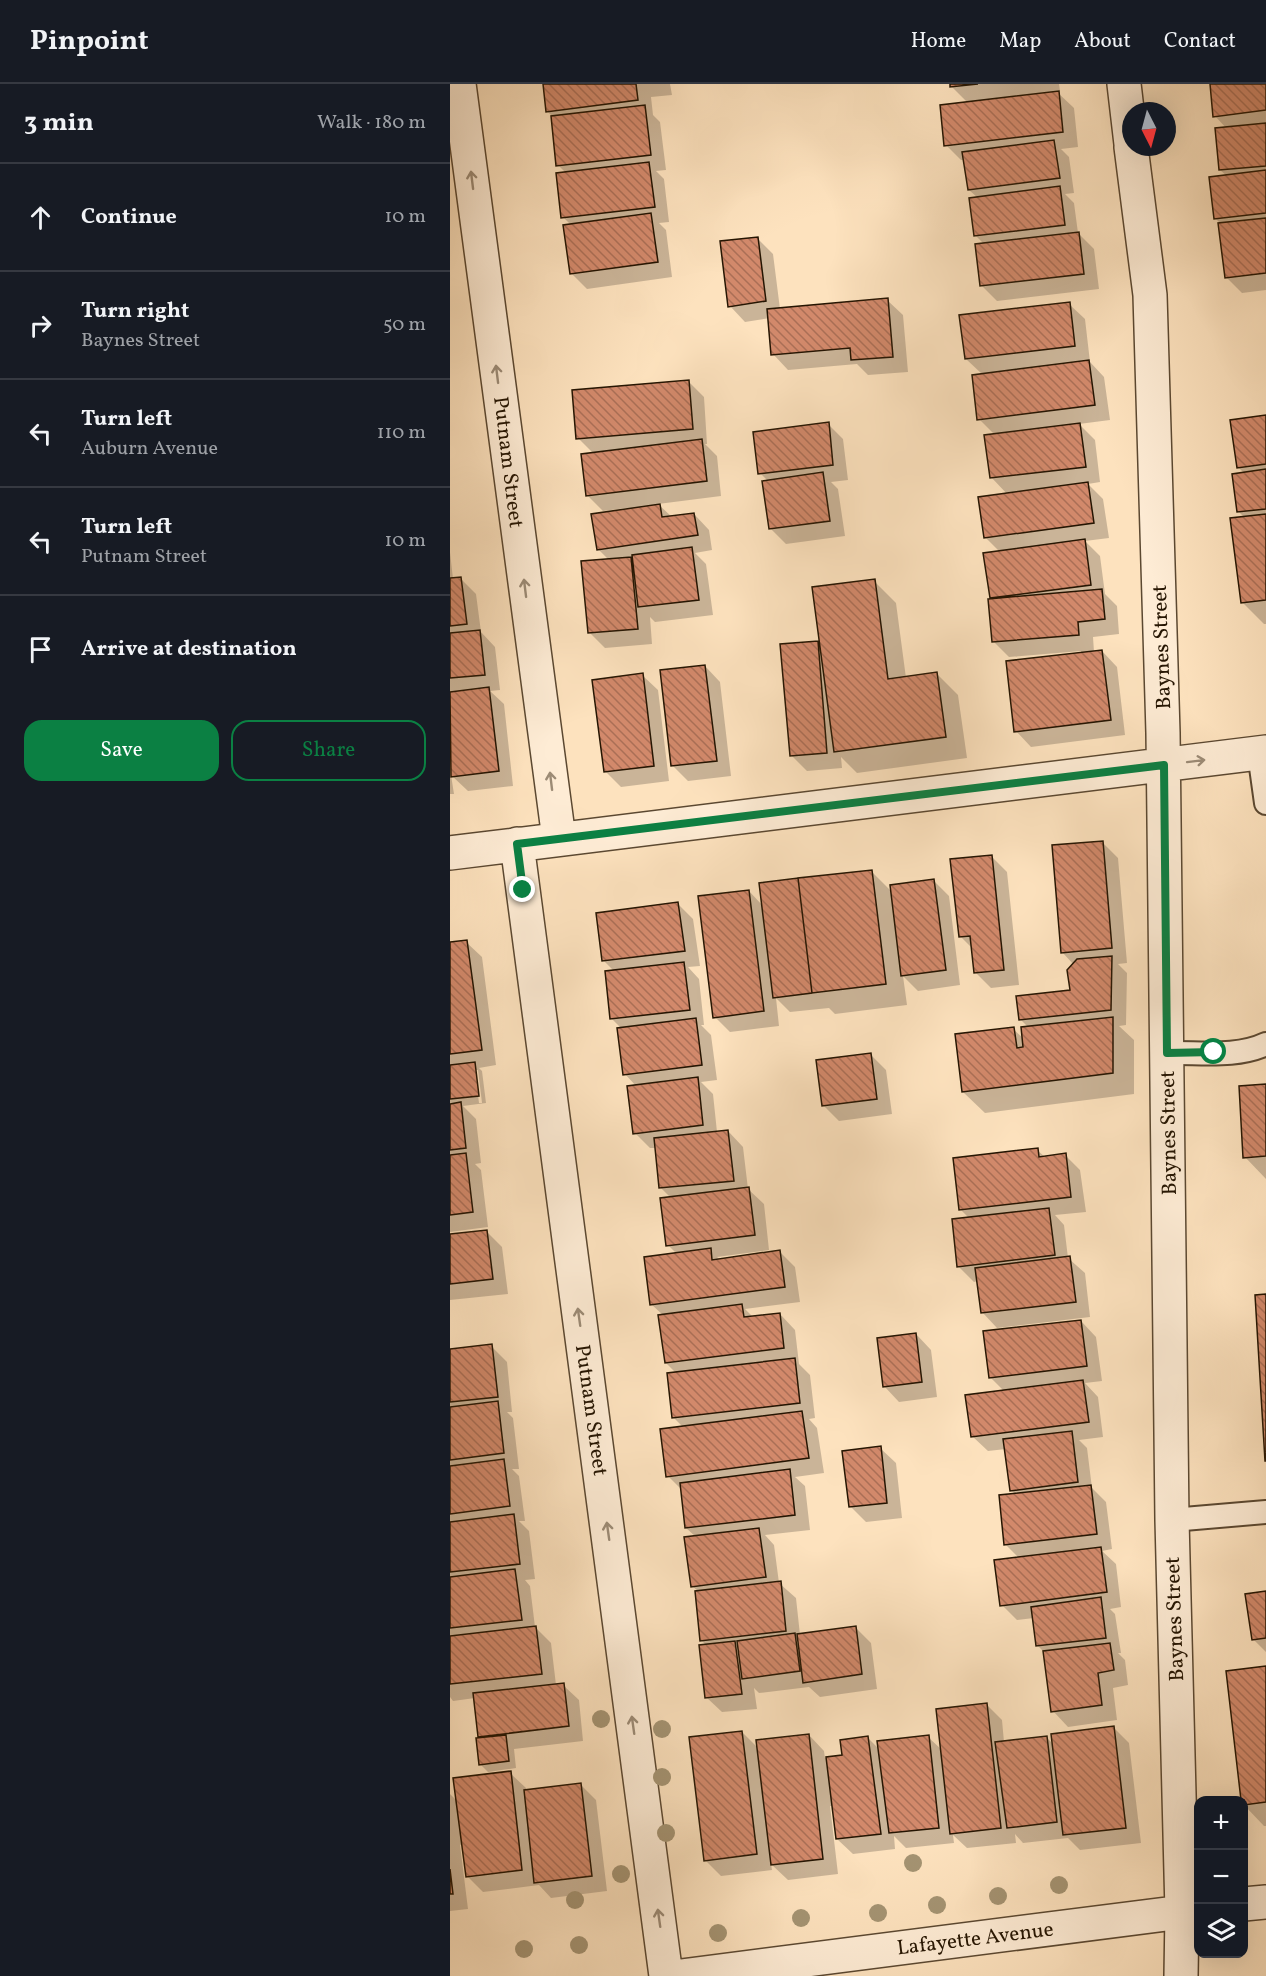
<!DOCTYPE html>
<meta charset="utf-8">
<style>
:root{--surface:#171b24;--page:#242831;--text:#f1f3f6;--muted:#9ea1a6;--line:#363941;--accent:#0b8043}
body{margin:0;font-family:Vollkorn,serif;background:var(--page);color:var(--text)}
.controls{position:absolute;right:18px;bottom:18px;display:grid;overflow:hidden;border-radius:12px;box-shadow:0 6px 24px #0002}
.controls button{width:54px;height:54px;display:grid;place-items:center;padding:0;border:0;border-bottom:2px solid var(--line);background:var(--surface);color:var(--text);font:30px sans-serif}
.compass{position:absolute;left:672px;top:18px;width:54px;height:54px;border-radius:50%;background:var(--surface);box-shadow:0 6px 24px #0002;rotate:174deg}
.stop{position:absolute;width:18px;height:18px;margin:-14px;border:4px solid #0b8043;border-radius:50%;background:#fff}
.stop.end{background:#0b8043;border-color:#fff;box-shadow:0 2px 6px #0008}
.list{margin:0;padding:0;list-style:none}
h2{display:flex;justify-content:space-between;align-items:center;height:78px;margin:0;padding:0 24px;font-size:26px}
h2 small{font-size:20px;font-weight:400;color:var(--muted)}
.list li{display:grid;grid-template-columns:39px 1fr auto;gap:18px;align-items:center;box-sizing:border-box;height:108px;padding:0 24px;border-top:2px solid var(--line)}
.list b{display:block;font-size:22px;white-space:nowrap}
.list p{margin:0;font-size:20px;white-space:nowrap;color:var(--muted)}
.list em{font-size:20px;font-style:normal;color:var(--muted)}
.actions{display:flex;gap:12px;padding:18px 24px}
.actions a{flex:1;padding:14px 0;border:2px solid var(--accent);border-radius:18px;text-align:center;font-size:21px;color:var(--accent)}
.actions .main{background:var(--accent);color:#fff}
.icon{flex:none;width:33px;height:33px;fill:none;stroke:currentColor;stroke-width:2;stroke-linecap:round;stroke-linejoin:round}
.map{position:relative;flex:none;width:816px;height:1892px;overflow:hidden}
header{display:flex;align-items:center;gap:36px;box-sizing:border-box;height:84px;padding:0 30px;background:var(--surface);border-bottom:2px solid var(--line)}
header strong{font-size:28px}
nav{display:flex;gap:33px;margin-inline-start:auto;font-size:21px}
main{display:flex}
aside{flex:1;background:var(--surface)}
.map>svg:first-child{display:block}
.shadow{fill:#0003;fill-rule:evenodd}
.building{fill:url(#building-back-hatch);stroke:#251502;stroke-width:1.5}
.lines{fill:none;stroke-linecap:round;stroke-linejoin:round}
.lane-casing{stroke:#5b4831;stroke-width:26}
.street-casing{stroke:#5b4831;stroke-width:36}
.lane{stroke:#feecd5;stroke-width:22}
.street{stroke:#feecd5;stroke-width:33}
.tree{fill:#a49372}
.oneway{stroke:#9c8b76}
.route{stroke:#0b8043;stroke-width:8}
.labels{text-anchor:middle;stroke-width:5;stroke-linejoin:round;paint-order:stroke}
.street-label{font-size:21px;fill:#251502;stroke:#feecd5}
</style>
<header>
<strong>Pinpoint</strong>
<nav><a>Home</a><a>Map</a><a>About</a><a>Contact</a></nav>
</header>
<main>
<aside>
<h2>3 min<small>Walk · 180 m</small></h2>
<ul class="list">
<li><svg class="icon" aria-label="ahead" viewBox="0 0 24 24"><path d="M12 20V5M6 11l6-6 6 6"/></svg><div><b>Continue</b></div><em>10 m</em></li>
<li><svg class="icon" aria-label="right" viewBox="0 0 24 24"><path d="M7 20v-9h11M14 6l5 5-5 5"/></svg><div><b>Turn right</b><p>Baynes Street</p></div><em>50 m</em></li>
<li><svg class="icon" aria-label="left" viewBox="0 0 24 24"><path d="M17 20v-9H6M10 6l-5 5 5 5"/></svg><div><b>Turn left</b><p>Auburn Avenue</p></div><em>110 m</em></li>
<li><svg class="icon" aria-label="left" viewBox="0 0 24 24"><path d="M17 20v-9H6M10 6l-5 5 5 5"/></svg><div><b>Turn left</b><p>Putnam Street</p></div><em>10 m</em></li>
<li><svg class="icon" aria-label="arrive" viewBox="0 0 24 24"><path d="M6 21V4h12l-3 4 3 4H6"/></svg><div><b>Arrive at destination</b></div></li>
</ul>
<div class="actions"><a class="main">Save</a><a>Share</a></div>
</aside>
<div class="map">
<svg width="816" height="1892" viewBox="0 0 816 1892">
<defs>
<pattern id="building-back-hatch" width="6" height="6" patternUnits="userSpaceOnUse" patternTransform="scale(1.5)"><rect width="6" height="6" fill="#d2896b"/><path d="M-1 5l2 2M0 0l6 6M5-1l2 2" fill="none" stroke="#aa6f56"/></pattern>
</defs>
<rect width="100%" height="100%" fill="#fde2be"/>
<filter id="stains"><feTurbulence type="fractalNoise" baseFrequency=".00333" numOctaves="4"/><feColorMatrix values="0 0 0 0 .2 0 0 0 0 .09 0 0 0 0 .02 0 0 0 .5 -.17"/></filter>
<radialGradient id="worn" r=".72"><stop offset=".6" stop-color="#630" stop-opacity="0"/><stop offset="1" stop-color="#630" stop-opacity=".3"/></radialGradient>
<path class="shadow" d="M 94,0 L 220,0 L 222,11 L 201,13 L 203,31 L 210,38 L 216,86 L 206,87 L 214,95 L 219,138 L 209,139 L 216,146 L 222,193 L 137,205 L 121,189 L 121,141 L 113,133 L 116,89 L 108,81 L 102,32 L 97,27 Z
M 502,0 L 609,0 L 610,7 L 606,7 L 624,24 L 628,63 L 611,65 L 619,73 L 624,109 L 615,110 L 624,119 L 628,149 L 644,165 L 649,205 L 547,217 L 531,201 L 534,160 L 526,152 L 528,114 L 519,106 L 515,76 L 511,76 L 496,61 L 518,19 L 502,3 Z
M 761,0 L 816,0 L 816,206 L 792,209 L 776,193 L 770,139 L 766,135 L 778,93 L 770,86 L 777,45 L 765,32 Z
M 307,154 L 323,170 L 330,225 L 437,216 L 453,231 L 458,288 L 418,291 L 407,280 L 338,286 L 323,270 L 320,234 L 295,238 L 280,222 Z
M 619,220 L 635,235 L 640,278 L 654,293 L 660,336 L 629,340 L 645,356 L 650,398 L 638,400 L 653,415 L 659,454 L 635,457 L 650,472 L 655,510 L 667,522 L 669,550 L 643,553 L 644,568 L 652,567 L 667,583 L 675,651 L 581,663 L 566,647 L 631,570 L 631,567 L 559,573 L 544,558 L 541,516 L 535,470 L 550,468 L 535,453 L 558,411 L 541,393 L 545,351 L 529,335 L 533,291 L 516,275 Z
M 239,298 L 254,313 L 257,360 L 255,360 L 267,372 L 271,412 L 208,420 L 222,433 L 244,430 L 259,446 L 262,466 L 245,469 L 256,480 L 263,531 L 205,538 L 200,533 L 202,560 L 155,564 L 140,549 L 159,476 L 148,465 L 178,426 L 177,424 L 153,427 L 137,411 L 144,370 L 128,354 Z
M 816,333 L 816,540 L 814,540 L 792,518 L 795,434 L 789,428 L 795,390 L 788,383 Z
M 378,340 L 393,355 L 398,396 L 381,398 L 388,405 L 395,452 L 336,460 L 321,445 L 318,397 L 310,389 Z
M 0,468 L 3,495 L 10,494 L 26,510 L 31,548 L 45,563 L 50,606 L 40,607 L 54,620 L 63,702 L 18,707 L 1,691 L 4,710 L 0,710 Z
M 424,497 L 446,519 L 456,594 L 487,590 L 508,611 L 517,674 L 407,689 L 391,673 L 392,684 L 357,687 L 341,671 L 367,558 L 371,563 Z
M 255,582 L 270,598 L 281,692 L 238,697 L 223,682 Z
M 192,591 L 208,606 L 219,697 L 171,703 L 155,687 Z
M 653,759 L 668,774 L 677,879 L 668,880 L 677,889 L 676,941 L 669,942 L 684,956 L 684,1010 L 535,1029 L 513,1008 L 563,945 L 574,955 L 579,944 L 571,936 L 622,907 L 624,881 L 612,868 Z
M 541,772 L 557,788 L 569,901 L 541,904 L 525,888 L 523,865 L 510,852 Z
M 422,788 L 443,809 L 484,797 L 499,812 L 510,901 L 468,907 L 453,892 L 457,921 L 385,930 L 379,924 L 340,928 L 326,914 L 329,942 L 280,948 L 265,933 L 299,807 L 313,822 Z
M 228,820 L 243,835 L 250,882 L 238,883 L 249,895 L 254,941 L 251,941 L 261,951 L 267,996 L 251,998 L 263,1010 L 267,1048 L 278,1047 L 293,1063 L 298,1105 L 314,1120 L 319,1166 L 267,1173 L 271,1176 L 330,1168 L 345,1183 L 350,1218 L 295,1225 L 304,1234 L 330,1230 L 345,1246 L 349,1280 L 360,1291 L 365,1334 L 359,1335 L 367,1344 L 374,1389 L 345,1393 L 355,1402 L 360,1446 L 315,1451 L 324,1461 L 329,1499 L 346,1514 L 350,1551 L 406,1544 L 421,1559 L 427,1605 L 370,1613 L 359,1603 L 309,1609 L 304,1604 L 307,1625 L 272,1628 L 256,1613 L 257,1562 L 252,1557 L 249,1508 L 242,1502 L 246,1453 L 236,1444 L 232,1406 L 218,1392 L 233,1343 L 223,1333 L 226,1289 L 216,1279 L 214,1232 L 201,1220 L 227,1170 L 218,1161 L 221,1114 L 211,1104 L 206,1064 L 200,1064 L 185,1049 L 186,1002 L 175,990 L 172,945 L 161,934 L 164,887 L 154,877 Z
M 16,858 L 32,873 L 46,981 L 29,984 L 32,987 L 36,1019 L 13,1022 L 26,1035 L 31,1079 L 25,1080 L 31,1086 L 38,1143 L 0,1148 L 0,860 ZM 25,986 L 28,986 L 32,1019 L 29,1019 Z
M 421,971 L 436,986 L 442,1030 L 389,1037 L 374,1022 Z
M 816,1002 L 816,1095 L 795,1073 Z
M 587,1066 L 595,1073 L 615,1071 L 630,1086 L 636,1128 L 605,1131 L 614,1141 L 618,1174 L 635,1189 L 640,1233 L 547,1244 L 532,1228 L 528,1197 L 524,1198 L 508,1182 L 520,1135 L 511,1126 Z
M 36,1147 L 52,1163 L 58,1210 L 0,1216 L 0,1152 Z
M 631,1237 L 646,1253 L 652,1297 L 635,1299 L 648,1313 L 653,1353 L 629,1356 L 637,1364 L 642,1404 L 656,1418 L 662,1465 L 652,1467 L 666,1480 L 671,1523 L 660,1525 L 665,1530 L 671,1569 L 668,1569 L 675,1576 L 678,1601 L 663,1604 L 667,1636 L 618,1643 L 603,1627 L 595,1569 L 588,1562 L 584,1534 L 567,1536 L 552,1521 L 570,1475 L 555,1460 L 566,1411 L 561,1406 L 556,1365 L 538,1367 L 522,1352 L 554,1307 L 540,1293 Z
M 466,1250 L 481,1266 L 487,1313 L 449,1318 L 434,1302 Z
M 41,1262 L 57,1278 L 62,1328 L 57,1328 L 63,1334 L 69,1385 L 62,1385 L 69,1392 L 75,1437 L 69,1437 L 79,1447 L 85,1495 L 75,1496 L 80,1502 L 85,1543 L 101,1559 L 106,1601 L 113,1601 L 129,1616 L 133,1657 L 64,1665 L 66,1684 L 38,1688 L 30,1680 L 32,1655 L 29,1652 L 25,1614 L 3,1617 L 0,1613 L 0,1267 Z
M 430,1364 L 446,1379 L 452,1434 L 416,1438 L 400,1422 Z
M 816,1509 L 816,1568 L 803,1555 Z
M 816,1584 L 816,1742 L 814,1742 L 794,1721 L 792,1716 L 777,1588 Z
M 536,1620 L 552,1636 L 554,1658 L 596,1653 L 604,1661 L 663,1643 L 679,1659 L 691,1759 L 630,1766 L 618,1754 L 573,1759 L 565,1750 L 566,1759 L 517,1764 L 503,1751 L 504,1759 L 456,1764 L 444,1752 L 445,1765 L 403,1770 L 387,1755 L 383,1722 L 380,1722 L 388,1790 L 338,1796 L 321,1780 L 322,1786 L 271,1792 L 255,1776 L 292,1648 L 309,1665 L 359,1651 L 374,1667 L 375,1674 L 393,1672 L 418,1654 L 430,1666 L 478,1653 L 492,1666 Z
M 60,1689 L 76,1704 L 76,1707 L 131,1701 L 146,1716 L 157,1807 L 101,1814 L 89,1801 L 33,1808 L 17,1792 L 13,1760 L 10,1761 L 18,1825 L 0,1827 L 0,1710 L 8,1718 Z"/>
<path class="building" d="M 93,0 L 186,0 L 188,16 L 96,28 Z
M 500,0 L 528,0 L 500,3 Z
M 760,0 L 816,0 L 816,26 L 763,33 Z
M 609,7 L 613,48 L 494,62 L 490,21 Z
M 195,21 L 201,71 L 106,82 L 101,32 Z
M 816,39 L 816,82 L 769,86 L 765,44 Z
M 604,56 L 610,94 L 518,106 L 512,68 Z
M 199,78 L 205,123 L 111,134 L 106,89 Z
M 816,86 L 816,129 L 764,135 L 759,93 Z
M 610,102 L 615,141 L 524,152 L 519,114 Z
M 201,129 L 208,178 L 120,190 L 113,141 Z
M 816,134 L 816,189 L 775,194 L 768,139 Z
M 629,148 L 634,190 L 530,202 L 525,160 Z
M 308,153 L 316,217 L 278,223 L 270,157 Z
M 438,214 L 443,273 L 401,276 L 400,264 L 321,271 L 317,225 Z
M 620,218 L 625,262 L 515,275 L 509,231 Z
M 639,276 L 645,321 L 527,336 L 522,291 Z
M 239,296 L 243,345 L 126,355 L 122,306 Z
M 816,331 L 816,380 L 787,384 L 780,336 Z
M 379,338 L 383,381 L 308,390 L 303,348 Z
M 630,339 L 636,383 L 540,394 L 534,351 Z
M 252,355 L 257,397 L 136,412 L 131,370 Z
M 816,385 L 816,425 L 787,428 L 782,390 Z
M 373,388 L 380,437 L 319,445 L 312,397 Z
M 638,398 L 644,439 L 534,454 L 528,413 Z
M 210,420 L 212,433 L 244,429 L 248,451 L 147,466 L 141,430 Z
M 816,430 L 816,516 L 791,519 L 780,434 Z
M 635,455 L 641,501 L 540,514 L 533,469 Z
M 242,463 L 249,516 L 188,523 L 182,471 Z
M 181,473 L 188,545 L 138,549 L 131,477 Z
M 11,493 L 17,540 L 0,542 L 0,494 Z
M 425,495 L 438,595 L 487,588 L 496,653 L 384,668 L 362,503 Z
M 652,505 L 655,535 L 628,538 L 629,551 L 542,558 L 538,515 Z
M 30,546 L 35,591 L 0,594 L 0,549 Z
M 368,557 L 377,669 L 340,672 L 330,560 Z
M 652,566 L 661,636 L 564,648 L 556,577 Z
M 255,581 L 267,677 L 221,682 L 210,586 Z
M 193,589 L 204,682 L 154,688 L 142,596 Z
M 39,603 L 49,687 L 1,693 L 0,608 Z
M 653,757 L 662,864 L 611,869 L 602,761 Z
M 542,771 L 554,886 L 524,889 L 520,852 L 509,853 L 500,775 Z
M 422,786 L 436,900 L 362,909 L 348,794 Z
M 348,794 L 362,909 L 323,914 L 309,799 Z
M 484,795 L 496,886 L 451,892 L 440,801 Z
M 299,806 L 314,927 L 263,934 L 248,812 Z
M 228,818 L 235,867 L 152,877 L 146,829 Z
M 17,856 L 32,966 L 0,970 L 0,858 Z
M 662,872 L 661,926 L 569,936 L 566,912 L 620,906 L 617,886 L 627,875 Z
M 234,878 L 240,926 L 160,935 L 155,887 Z
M 663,933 L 663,989 L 512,1008 L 505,950 L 564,943 L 567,964 L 573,963 L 571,943 Z
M 246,934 L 252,981 L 173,991 L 167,944 Z
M 421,969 L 427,1015 L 372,1022 L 366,976 Z
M 25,978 L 29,1012 L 0,1015 L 0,981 Z
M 248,993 L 253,1041 L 183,1050 L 177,1002 Z
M 816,1000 L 816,1072 L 793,1074 L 789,1002 Z
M 11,1018 L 16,1064 L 0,1066 L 0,1020 Z
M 278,1046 L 284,1097 L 209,1104 L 204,1054 Z
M 588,1064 L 589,1073 L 616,1069 L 621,1113 L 509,1126 L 503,1074 Z
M 16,1069 L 23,1128 L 0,1131 L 0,1071 Z
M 299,1103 L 305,1151 L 216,1162 L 210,1114 Z
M 599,1124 L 605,1171 L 507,1183 L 502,1135 Z
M 37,1146 L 43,1195 L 0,1200 L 0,1150 Z
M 261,1164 L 262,1176 L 330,1166 L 335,1203 L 200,1221 L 194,1173 Z
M 620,1172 L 626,1218 L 531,1229 L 525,1184 Z
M 816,1210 L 816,1377 L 815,1377 L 805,1211 Z
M 292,1220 L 294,1233 L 330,1229 L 334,1264 L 215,1279 L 208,1231 Z
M 631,1236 L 637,1282 L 539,1294 L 533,1247 Z
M 466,1249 L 472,1298 L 433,1303 L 427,1254 Z
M 42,1260 L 48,1313 L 0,1318 L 0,1265 Z
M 345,1274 L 350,1319 L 222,1334 L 217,1289 Z
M 633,1296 L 639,1338 L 521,1353 L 515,1311 Z
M 48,1317 L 54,1369 L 0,1376 L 0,1323 Z
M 352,1327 L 359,1374 L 216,1393 L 210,1345 Z
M 622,1347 L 628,1398 L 560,1407 L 553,1355 Z
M 431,1362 L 437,1419 L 399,1423 L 392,1367 Z
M 54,1375 L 60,1422 L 0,1430 L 0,1382 Z
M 340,1385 L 345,1431 L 235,1444 L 230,1399 Z
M 641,1401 L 647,1450 L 554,1461 L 549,1411 Z
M 64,1430 L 70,1480 L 0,1488 L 0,1438 Z
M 309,1444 L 316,1493 L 241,1503 L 234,1453 Z
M 651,1463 L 657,1508 L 550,1522 L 544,1476 Z
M 65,1485 L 72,1536 L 0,1544 L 0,1493 Z
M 331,1497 L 336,1547 L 250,1557 L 245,1507 Z
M 816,1507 L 816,1554 L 802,1556 L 795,1510 Z
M 651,1513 L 656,1554 L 586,1562 L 581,1523 Z
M 86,1542 L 92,1590 L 0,1600 L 0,1552 Z
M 406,1542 L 412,1590 L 353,1599 L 347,1550 Z
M 345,1549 L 350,1587 L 292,1595 L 287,1557 Z
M 285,1557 L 292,1610 L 255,1614 L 249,1561 Z
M 660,1559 L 664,1586 L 648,1589 L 652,1621 L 601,1628 L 593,1567 Z
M 816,1582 L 816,1718 L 794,1721 L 794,1716 L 791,1716 L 776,1587 Z
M 114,1599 L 119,1642 L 28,1653 L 23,1609 Z
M 537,1619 L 551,1744 L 500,1750 L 486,1625 Z
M 664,1642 L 676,1744 L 613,1751 L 601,1650 Z
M 292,1647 L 307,1770 L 254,1777 L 239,1653 Z
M 359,1650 L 373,1775 L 321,1781 L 306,1656 Z
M 56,1651 L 59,1677 L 29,1681 L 26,1654 Z
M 479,1651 L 489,1744 L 439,1749 L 427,1657 Z
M 418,1652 L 431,1750 L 386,1755 L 376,1673 L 392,1671 L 390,1656 Z
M 597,1652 L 607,1738 L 557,1744 L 545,1658 Z
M 61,1687 L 72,1786 L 16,1793 L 3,1694 Z
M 131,1699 L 142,1792 L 84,1799 L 74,1706 Z
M 0,1785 L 3,1810 L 0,1810 Z"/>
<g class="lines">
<defs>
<path id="lane" d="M 809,669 L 816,719
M 717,969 C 749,968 787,974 816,960
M 722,1436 L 816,1428"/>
<path id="street" d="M 9,0 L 109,755
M 674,0 L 681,60
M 681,63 L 700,211 L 713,649 L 722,1436 L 732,1828 L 731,1892
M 67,760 L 216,1892
M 0,769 L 816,668
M 794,1820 L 816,1818
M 231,1892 L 748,1826"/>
</defs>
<use href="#lane" class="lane-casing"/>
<use href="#street" class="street-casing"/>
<use href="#lane" class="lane"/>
<use href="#street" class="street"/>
</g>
<g class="tree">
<circle cx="151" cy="1635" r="9"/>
<circle cx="212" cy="1645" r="9"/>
<circle cx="212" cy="1693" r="9"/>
<circle cx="216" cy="1749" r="9"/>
<circle cx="463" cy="1779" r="9"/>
<circle cx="171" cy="1790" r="9"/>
<circle cx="609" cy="1801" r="9"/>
<circle cx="548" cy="1812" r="9"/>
<circle cx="125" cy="1816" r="9"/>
<circle cx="487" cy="1821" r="9"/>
<circle cx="428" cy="1829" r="9"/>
<circle cx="351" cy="1834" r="9"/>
<circle cx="268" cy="1849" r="9"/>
<circle cx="129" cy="1861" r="9"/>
<circle cx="74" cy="1865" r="9"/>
</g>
<defs><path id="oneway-shaft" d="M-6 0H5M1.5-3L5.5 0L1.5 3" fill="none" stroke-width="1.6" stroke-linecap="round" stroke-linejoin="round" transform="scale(1.5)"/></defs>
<g class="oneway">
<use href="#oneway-shaft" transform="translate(22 96) rotate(-97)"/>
<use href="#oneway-shaft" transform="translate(47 290) rotate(-97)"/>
<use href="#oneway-shaft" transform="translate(75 504) rotate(-97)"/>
<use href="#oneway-shaft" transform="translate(746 677) rotate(-7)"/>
<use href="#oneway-shaft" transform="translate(101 697) rotate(-97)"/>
<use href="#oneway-shaft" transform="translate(129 1233) rotate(-98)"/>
<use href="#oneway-shaft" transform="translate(158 1447) rotate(-98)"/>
<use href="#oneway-shaft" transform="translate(183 1641) rotate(-98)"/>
<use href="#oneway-shaft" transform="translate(209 1834) rotate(-98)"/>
</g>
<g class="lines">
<path class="route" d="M 73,806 L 67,760 L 714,681 L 717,969 L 764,968"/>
</g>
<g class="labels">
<g class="street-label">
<text transform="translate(59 378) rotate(83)" y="7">Putnam Street</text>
<text transform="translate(711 563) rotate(-92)" y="7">Baynes Street</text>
<text transform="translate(718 1049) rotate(-91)" y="7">Baynes Street</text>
<text transform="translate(142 1326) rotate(82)" y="7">Putnam Street</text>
<text transform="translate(724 1535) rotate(-92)" y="7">Baynes Street</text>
<text transform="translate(525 1854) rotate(-7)" y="7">Lafayette Avenue</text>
</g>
</g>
<rect width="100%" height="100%" filter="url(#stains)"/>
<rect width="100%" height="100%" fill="url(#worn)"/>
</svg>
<div class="controls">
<button>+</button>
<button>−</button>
<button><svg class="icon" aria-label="layers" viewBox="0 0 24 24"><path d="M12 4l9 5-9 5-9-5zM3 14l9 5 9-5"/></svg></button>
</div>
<svg class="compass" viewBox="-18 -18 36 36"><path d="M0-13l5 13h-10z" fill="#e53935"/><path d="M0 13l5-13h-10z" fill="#9ea1a6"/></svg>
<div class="stop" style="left:764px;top:968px"></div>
<div class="stop end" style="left:73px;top:806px"></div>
</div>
</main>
